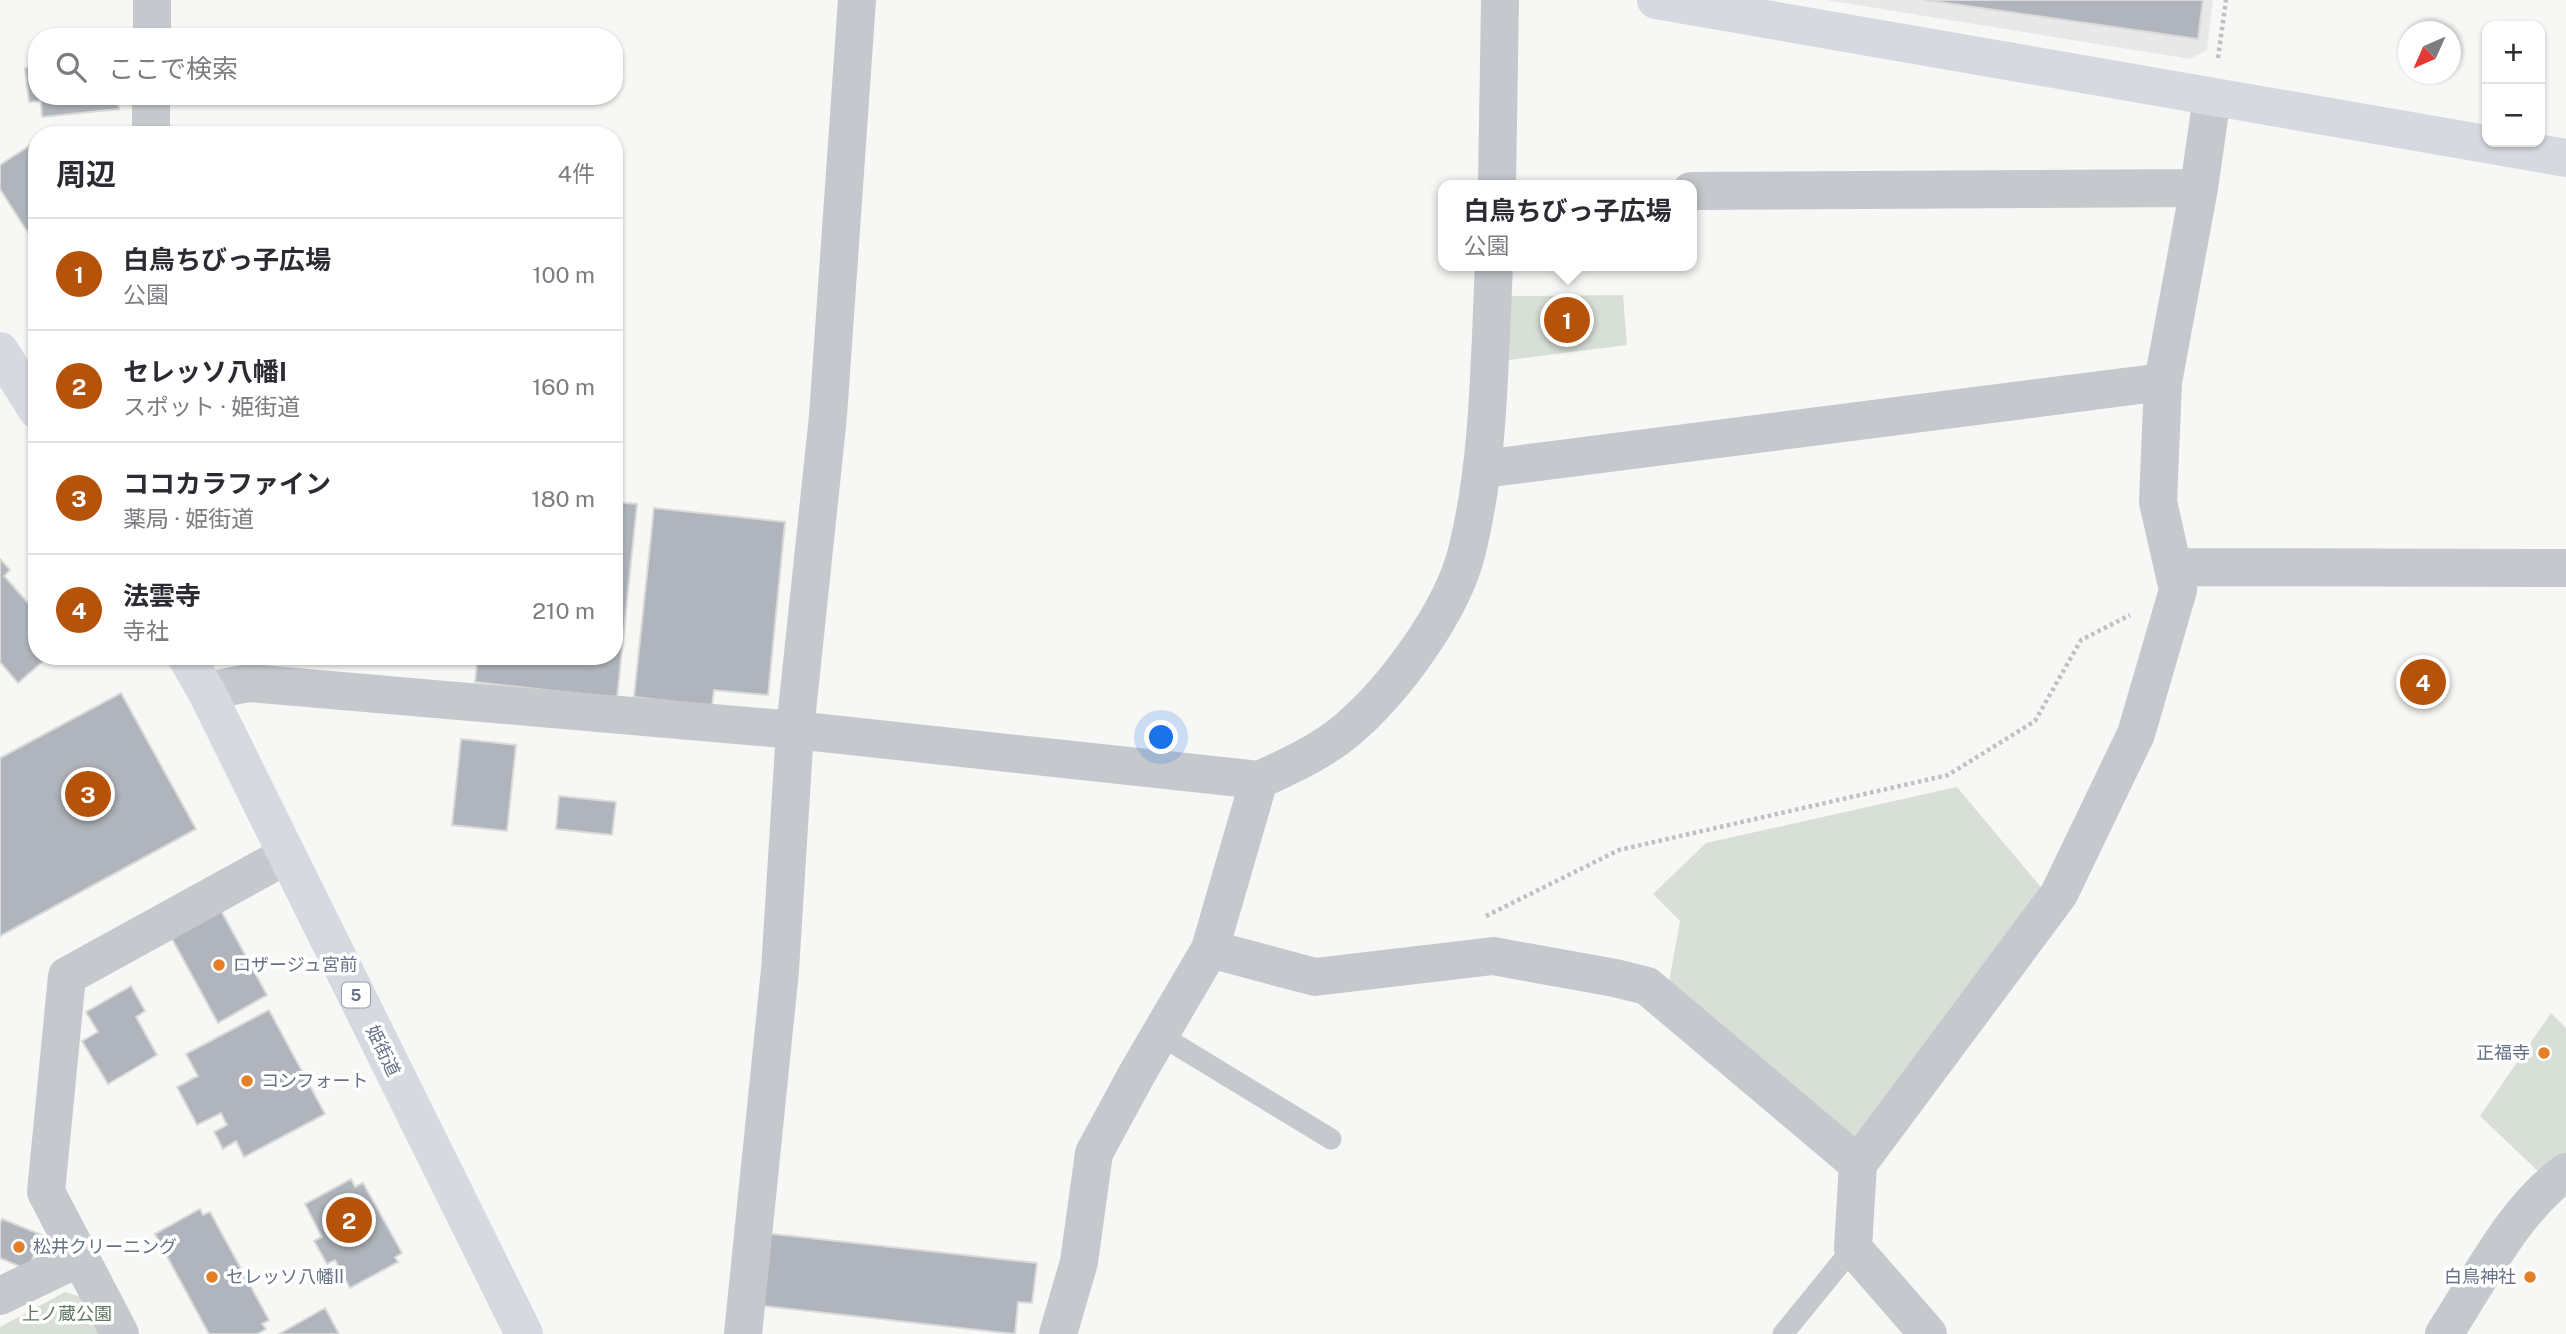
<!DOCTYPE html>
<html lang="ja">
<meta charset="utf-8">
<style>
:root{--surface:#fff;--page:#f7f7f7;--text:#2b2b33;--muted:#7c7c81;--line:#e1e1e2;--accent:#b45309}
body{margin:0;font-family:"Public Sans","Noto Sans JP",sans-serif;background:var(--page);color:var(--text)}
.controls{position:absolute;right:21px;top:21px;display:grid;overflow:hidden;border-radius:14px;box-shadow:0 2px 5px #0004}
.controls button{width:63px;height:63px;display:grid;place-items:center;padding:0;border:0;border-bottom:2px solid var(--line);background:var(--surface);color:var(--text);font:35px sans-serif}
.compass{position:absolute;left:2398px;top:21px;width:63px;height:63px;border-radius:50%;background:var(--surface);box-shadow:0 2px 5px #0004;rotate:225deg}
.you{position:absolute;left:1162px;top:738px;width:24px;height:24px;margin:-18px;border:5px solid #fff;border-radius:50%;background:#1a73e8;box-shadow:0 0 0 10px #1a73e833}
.badge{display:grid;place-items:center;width:46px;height:46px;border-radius:50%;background:var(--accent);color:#fff;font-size:23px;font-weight:700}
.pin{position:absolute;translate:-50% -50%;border:4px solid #fff;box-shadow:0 2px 7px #0006}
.popup{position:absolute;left:1438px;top:180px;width:259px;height:91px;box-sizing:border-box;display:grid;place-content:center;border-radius:14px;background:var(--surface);filter:drop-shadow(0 2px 5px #0005);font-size:23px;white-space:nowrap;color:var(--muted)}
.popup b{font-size:26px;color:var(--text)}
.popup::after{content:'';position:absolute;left:50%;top:100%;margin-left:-14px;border:14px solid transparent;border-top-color:var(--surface)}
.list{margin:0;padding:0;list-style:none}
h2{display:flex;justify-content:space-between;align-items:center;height:91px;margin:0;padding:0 28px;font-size:30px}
h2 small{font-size:23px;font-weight:400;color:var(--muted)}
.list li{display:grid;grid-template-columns:46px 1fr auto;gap:21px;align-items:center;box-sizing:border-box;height:112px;padding:0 28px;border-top:2px solid var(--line)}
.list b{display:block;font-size:26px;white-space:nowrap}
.list p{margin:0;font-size:23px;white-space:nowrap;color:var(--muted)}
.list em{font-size:23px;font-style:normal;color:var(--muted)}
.icon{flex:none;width:38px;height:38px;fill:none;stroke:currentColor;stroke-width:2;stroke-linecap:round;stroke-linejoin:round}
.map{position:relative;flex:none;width:2566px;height:1334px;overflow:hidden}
.search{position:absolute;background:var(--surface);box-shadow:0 2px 5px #0004;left:28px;top:28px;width:595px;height:77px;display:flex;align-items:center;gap:18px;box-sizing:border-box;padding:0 24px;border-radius:28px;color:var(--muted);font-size:26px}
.panel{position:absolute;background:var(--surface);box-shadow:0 2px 5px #0004;left:28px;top:126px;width:595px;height:539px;border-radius:28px}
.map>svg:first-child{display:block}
.built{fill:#e8e8e8}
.green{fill:#d7dfd6}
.building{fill:#b0b5bd;stroke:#d9d9d7;stroke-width:2}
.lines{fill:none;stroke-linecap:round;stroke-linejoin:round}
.path{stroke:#bfc0c3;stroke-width:4.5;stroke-dasharray:3.5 3.5;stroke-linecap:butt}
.lane{stroke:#c5c8cc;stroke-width:21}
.street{stroke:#c5c8cc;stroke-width:38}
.secondary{stroke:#d6d9df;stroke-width:38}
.primary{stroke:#d6d9df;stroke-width:38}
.poi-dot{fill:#e57f27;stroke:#fff;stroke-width:2.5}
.labels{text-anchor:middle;stroke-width:7;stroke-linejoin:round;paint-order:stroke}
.shield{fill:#fff;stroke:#949caa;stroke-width:2}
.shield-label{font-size:16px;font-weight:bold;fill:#667186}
.poi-label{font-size:18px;fill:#667186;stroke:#fff;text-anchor:start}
.street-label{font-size:18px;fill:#667186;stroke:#fff}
.park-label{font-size:18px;fill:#617862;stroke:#fff}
</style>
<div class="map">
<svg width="2566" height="1334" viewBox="0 0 2566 1334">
<rect width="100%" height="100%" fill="#f7f8f5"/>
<path class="built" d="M 1826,0 L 2213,0 L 2207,50 L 2190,59 Z"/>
<path class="green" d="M 1623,295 L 1627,345 L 1509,360 L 1510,296 Z
M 1957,787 L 2045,892 L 1857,1142 L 1668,988 L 1680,921 L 1653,894 L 1706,843 Z
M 2551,1013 L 2566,1028 L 2566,1155 L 2541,1174 L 2480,1116 Z
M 65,1292 L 81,1297 L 100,1334 L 0,1334 L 0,1327 Z"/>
<path class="building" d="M 1925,0 L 2203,0 L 2198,39 Z
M 35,48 L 37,48 L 37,96 L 117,96 L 119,109 L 42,117 L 41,101 L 29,102 L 25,68 L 37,66 Z
M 37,141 L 37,236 L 32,239 L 0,189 L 0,165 Z
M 614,502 L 637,504 L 617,698 L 475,682 L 478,656 L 614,656 Z
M 654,508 L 785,522 L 768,695 L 714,690 L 712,706 L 634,697 Z
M 0,559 L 10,570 L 4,576 L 37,613 L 37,656 L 49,656 L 18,683 L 0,662 Z
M 121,693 L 196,829 L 0,936 L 0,758 Z
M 461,739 L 516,745 L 507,831 L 452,825 Z
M 559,796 L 616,802 L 612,835 L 556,829 Z
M 219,907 L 267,995 L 218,1023 L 170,935 Z
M 131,986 L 145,1011 L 136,1017 L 157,1055 L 108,1084 L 82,1041 L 98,1032 L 86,1012 Z
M 269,1010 L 325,1114 L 244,1157 L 236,1141 L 223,1149 L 214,1132 L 227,1125 L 221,1113 L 197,1125 L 177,1087 L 198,1076 L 186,1054 Z
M 351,1179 L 355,1187 L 363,1183 L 402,1253 L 395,1257 L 398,1262 L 350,1288 L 335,1260 L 327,1264 L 314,1241 L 322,1237 L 305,1204 Z
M 200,1209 L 203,1215 L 210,1212 L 269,1320 L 262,1324 L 266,1329 L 257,1334 L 209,1334 L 155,1234 Z
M 2,1219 L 42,1235 L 28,1270 L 0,1258 L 0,1224 Z
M 764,1233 L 1037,1263 L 1032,1303 L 1018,1302 L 1015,1334 L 756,1305 Z
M 325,1308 L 339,1334 L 279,1334 Z"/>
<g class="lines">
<path class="path" d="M 2218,58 L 2226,0
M 1486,916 L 1619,850 L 1948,775 L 2035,721 L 2081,640 L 2130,615"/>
<path class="lane" d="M 1160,1035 L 1331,1139
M 1783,1334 L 1853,1248"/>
<path class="street" d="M 152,37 L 152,0
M 151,135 L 151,96
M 1497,185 L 1500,0
M 1691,191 L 2199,188
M 1483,469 L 2163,382
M 2173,567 L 2566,568
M 206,691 L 249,683 L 795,730 L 1259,780
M 1210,949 L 1315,977 L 1493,956 L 1615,978 L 1647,986 L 1858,1164
M 0,1296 L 79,1258
M 120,1334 L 46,1192 L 67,976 L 287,855
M 743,1334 L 780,970 L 795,730 L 828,416 L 857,0
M 1058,1334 L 1079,1262 L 1094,1153 L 1138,1072 L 1210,949 L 1259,780 C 1289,766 1321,752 1347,730 C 1394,690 1452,612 1467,551 C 1490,458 1489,361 1494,266
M 1928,1334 L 1853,1248 L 1858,1164 L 2059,894 L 2136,734 L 2178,590 L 2158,502 L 2163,382 L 2199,188 L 2212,97
M 2444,1334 C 2479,1281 2514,1209 2566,1172"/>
<path class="secondary" d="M 1656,0 L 2566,158"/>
<path class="primary" d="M 0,351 L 37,410
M 186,656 L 206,691 L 524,1334"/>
</g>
<g class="poi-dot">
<circle cx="219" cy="965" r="7"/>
<circle cx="2544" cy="1053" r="7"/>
<circle cx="247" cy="1081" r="7"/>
<circle cx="19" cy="1247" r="7"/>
<circle cx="212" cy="1277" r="7"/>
<circle cx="2530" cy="1277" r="7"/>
</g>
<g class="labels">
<rect class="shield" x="342" y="982.5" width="28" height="25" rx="5"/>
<g class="shield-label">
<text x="356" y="1001">5</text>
</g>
<g class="poi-label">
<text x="233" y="971">ロザージュ宮前</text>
<text x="2530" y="1059" text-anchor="end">正福寺</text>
<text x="261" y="1087">コンフォート</text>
<text x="33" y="1253">松井クリーニング</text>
<text x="226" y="1283">セレッソ八幡II</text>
<text x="2516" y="1283" text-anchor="end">白鳥神社</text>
</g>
<g class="street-label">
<text transform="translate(383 1051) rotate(64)" y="6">姫街道</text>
</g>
<g class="park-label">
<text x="67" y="1320">上ノ蔵公園</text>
</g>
</g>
</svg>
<div class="controls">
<button>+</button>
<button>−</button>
</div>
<svg class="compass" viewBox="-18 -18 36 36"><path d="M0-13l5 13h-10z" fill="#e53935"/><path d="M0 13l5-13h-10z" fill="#7c7c81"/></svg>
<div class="you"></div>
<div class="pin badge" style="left:1567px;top:320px">1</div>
<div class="popup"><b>白鳥ちびっ子広場</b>公園</div>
<div class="pin badge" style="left:349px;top:1220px">2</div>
<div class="pin badge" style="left:88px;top:794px">3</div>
<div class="pin badge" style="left:2423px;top:682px">4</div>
<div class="search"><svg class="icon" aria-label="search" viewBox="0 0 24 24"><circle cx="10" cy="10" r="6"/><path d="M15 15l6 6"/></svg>ここで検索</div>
<section class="panel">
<h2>周辺<small>4件</small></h2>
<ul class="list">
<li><span class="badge">1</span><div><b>白鳥ちびっ子広場</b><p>公園</p></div><em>100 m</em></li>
<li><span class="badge">2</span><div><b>セレッソ八幡I</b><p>スポット · 姫街道</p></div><em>160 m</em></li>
<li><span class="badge">3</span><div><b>ココカラファイン</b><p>薬局 · 姫街道</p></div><em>180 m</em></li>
<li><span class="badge">4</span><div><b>法雲寺</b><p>寺社</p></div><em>210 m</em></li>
</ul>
</section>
</div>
